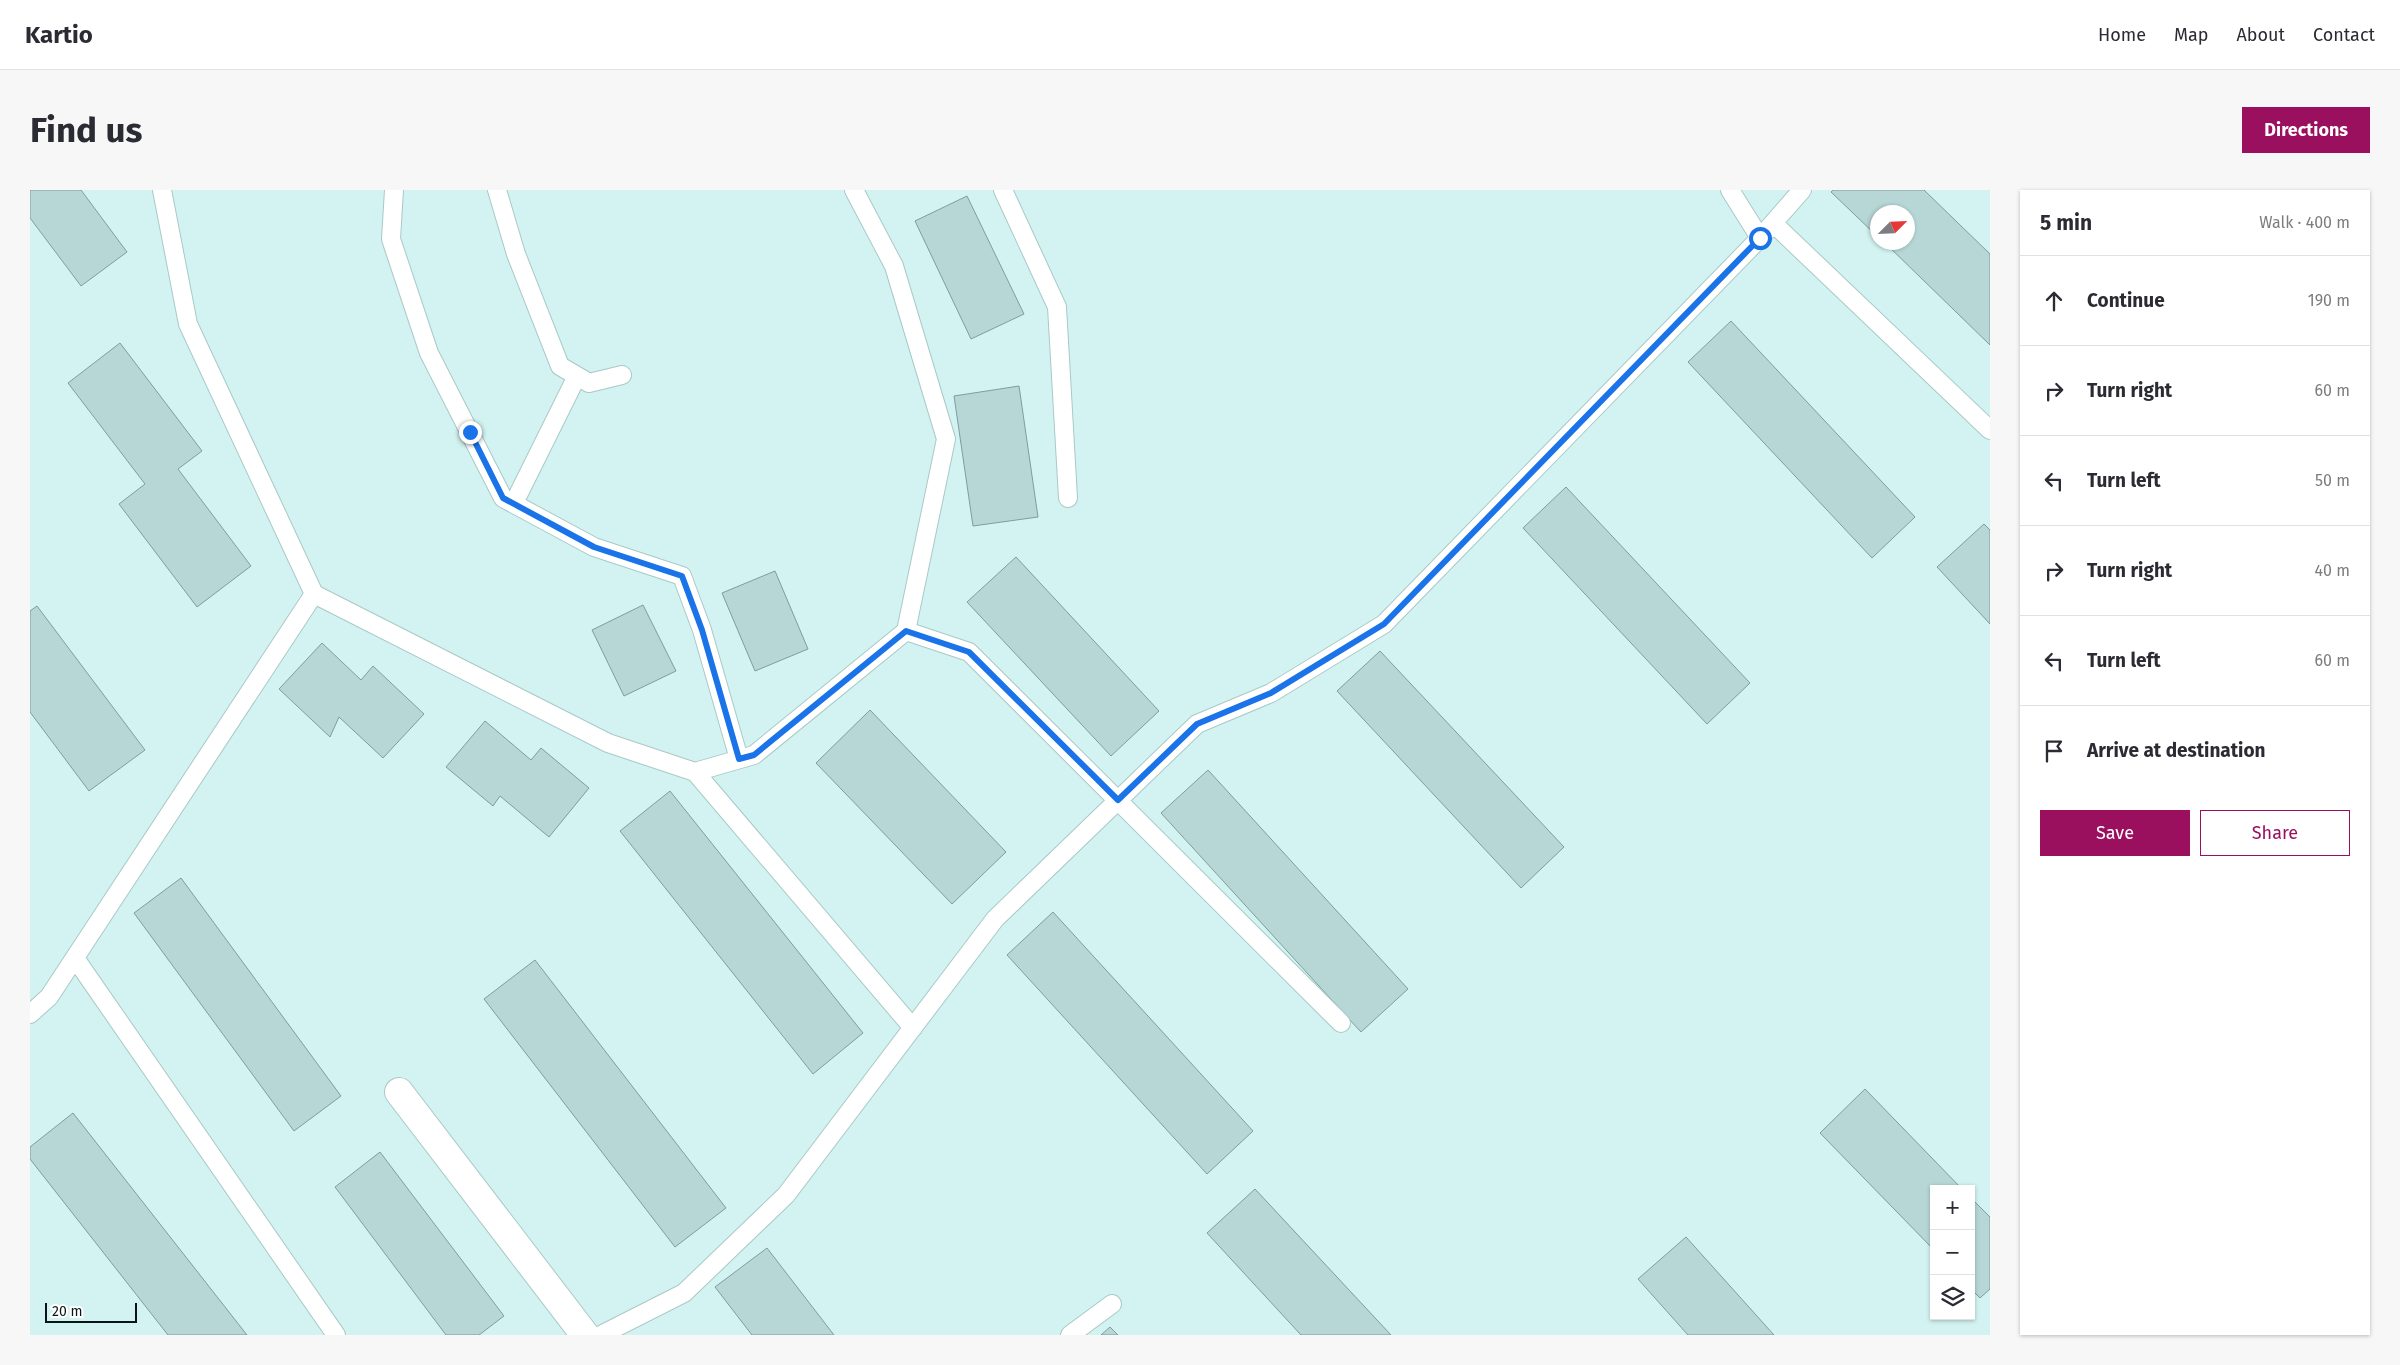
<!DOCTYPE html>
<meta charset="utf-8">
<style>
:root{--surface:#fff;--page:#f7f7f7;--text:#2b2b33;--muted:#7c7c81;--line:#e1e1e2;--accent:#9b0f5f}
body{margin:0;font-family:"Fira Sans",sans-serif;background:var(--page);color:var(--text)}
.controls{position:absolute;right:15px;bottom:15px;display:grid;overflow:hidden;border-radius:0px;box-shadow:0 1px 4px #0004}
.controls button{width:45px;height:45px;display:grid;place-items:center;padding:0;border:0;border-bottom:1px solid var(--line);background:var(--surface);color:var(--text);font:25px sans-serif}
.compass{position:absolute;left:1840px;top:15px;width:45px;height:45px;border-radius:50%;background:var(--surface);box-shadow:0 1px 4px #0004;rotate:66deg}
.scale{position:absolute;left:15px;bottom:12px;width:92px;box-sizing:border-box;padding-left:5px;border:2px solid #0a1616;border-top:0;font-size:14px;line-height:18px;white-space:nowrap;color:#0a1616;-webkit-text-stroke:4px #fff;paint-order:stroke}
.stop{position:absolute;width:15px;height:15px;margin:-11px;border:4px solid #1a73e8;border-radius:50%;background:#fff}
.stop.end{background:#1a73e8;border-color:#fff;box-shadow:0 1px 5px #0008}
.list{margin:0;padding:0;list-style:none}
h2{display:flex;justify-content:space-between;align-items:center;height:65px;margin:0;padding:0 20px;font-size:21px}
h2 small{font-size:16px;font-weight:400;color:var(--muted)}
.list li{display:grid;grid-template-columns:32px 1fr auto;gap:15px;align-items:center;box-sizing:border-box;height:90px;padding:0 20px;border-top:1px solid var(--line)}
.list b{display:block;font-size:19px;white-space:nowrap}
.list em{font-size:16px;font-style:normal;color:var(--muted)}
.actions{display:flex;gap:10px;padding:15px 20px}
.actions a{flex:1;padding:11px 0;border:1px solid var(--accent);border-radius:0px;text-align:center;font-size:18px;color:var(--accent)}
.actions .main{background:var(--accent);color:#fff}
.icon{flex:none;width:28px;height:28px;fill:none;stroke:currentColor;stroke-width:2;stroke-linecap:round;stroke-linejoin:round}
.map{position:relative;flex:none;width:1960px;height:1145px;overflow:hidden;border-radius:0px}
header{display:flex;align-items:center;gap:30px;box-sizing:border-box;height:70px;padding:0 25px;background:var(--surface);border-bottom:1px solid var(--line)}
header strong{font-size:24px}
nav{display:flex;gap:28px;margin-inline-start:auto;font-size:18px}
.intro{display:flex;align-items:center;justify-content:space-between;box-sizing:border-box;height:120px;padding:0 30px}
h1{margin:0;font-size:35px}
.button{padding:12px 22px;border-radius:0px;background:var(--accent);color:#fff;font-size:18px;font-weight:700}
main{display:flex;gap:30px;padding:0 30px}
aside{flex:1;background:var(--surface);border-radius:0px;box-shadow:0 1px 4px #0004}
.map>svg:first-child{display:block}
.building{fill:#b6d7d5;stroke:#7e9d9b}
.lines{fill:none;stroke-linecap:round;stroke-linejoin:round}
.lane-casing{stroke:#a9c9c7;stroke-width:20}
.street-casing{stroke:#a9c9c7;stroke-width:30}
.lane{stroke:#fff;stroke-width:18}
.street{stroke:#fff;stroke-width:28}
.route{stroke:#1a73e8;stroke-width:6}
</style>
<header>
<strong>Kartio</strong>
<nav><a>Home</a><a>Map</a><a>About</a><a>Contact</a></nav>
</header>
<div class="intro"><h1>Find us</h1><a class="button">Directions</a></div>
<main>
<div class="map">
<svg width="1960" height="1145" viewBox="0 0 1960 1145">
<rect width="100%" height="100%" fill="#d2f3f1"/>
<path class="building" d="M 0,0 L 51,0 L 97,62 L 51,96 L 0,28 Z
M 1803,0 L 1894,0 L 1960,64 L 1960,155 L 1854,52 L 1878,52 L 1878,22 L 1848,22 L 1848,47 L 1801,2 Z
M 937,6 L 994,124 L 941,149 L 885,31 Z
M 1701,131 L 1885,327 L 1842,368 L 1658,172 Z
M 90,153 L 172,261 L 148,279 L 221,376 L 167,417 L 89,314 L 115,294 L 38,193 Z
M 989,196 L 1008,327 L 943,336 L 924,206 Z
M 1536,297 L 1720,493 L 1677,534 L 1493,338 Z
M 1954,334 L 1960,340 L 1960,434 L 1907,377 Z
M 986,367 L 1129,521 L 1081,566 L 937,412 Z
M 745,381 L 778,459 L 725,481 L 692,403 Z
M 613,415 L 646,481 L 594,506 L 562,440 Z
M 7,416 L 115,560 L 59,601 L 0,522 L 0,421 Z
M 292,453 L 331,490 L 343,476 L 394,524 L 353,568 L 309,527 L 300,547 L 249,499 Z
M 1350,461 L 1534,657 L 1491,698 L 1307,501 Z
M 840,520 L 976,662 L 922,714 L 786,573 Z
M 455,531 L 501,570 L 511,558 L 559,598 L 519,647 L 470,606 L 463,616 L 416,577 Z
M 1178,580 L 1378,799 L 1331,842 L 1131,623 Z
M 640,601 L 833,843 L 783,884 L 590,641 Z
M 151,688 L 311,906 L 264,941 L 104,723 Z
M 1023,722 L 1223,941 L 1177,984 L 977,765 Z
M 505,770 L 696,1018 L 645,1057 L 454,809 Z
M 1835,899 L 1932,999 L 1904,999 L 1904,1060 L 1790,943 Z
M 43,923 L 217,1145 L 138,1145 L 0,969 L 0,957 Z
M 350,962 L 474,1126 L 449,1145 L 416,1145 L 305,997 Z
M 1225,999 L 1361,1145 L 1271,1145 L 1177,1043 Z
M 1941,1008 L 1960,1027 L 1960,1099 L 1950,1108 L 1941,1099 Z
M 1656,1047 L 1744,1145 L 1658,1145 L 1608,1089 Z
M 737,1058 L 804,1145 L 722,1145 L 685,1097 Z
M 1080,1137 L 1088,1145 L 1071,1145 Z"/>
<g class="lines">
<defs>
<path id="lane" d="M 132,0 L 158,134 L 284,404 L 578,553 L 665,582 L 724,565 L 876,441 L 916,249 L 864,76 L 824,0
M 364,0 L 361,49 L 399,163 L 473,308 L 564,357 L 652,386 L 672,440 L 709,569
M 467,0 L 486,64 L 530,176 L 559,193 L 592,185
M 973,0 L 1027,117 L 1038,308
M 1700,0 L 1730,48
M 1743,33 L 1960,240
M 484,313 L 547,186
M 876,441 L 939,462 L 1311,833
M 665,582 L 883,838
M 45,768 L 306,1145
M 0,824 L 19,807 L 284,404
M 571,1145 L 654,1103 L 756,1005 L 965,729 L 1167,534 L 1241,503 L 1354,434 L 1730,48 L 1772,0
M 1040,1145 L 1082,1114"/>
<path id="street" d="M 369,902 L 555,1145"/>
</defs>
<use href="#lane" class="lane-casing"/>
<use href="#street" class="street-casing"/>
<use href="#lane" class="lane"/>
<use href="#street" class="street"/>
</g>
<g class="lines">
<path class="route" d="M 440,242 L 473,308 L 564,357 L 652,386 L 672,440 L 709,569 L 724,565 L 876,441 L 939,462 L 1088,610 L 1167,534 L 1241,503 L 1354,434 L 1730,48"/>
</g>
</svg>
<div class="controls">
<button>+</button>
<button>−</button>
<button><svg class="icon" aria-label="layers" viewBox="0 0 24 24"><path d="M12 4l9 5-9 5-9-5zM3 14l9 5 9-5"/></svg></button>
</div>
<svg class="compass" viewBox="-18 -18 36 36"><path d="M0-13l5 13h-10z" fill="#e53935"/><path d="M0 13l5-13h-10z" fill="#7c7c81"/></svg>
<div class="scale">20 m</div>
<div class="stop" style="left:1730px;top:48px"></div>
<div class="stop end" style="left:440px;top:242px"></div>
</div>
<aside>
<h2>5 min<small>Walk · 400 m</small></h2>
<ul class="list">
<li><svg class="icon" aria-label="ahead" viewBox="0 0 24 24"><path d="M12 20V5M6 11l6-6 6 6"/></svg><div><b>Continue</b></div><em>190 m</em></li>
<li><svg class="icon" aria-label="right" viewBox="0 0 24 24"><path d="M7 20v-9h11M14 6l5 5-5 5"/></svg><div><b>Turn right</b></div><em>60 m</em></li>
<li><svg class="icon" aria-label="left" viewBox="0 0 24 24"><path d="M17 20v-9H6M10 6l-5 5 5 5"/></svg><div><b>Turn left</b></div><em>50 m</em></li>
<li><svg class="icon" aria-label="right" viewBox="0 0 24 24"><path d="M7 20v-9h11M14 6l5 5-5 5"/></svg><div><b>Turn right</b></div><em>40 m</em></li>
<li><svg class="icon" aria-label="left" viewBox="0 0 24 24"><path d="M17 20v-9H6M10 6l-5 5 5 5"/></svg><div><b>Turn left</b></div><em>60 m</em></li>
<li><svg class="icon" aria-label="arrive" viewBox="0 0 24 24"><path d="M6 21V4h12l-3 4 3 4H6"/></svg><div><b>Arrive at destination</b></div></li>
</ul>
<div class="actions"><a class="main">Save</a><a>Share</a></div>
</aside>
</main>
